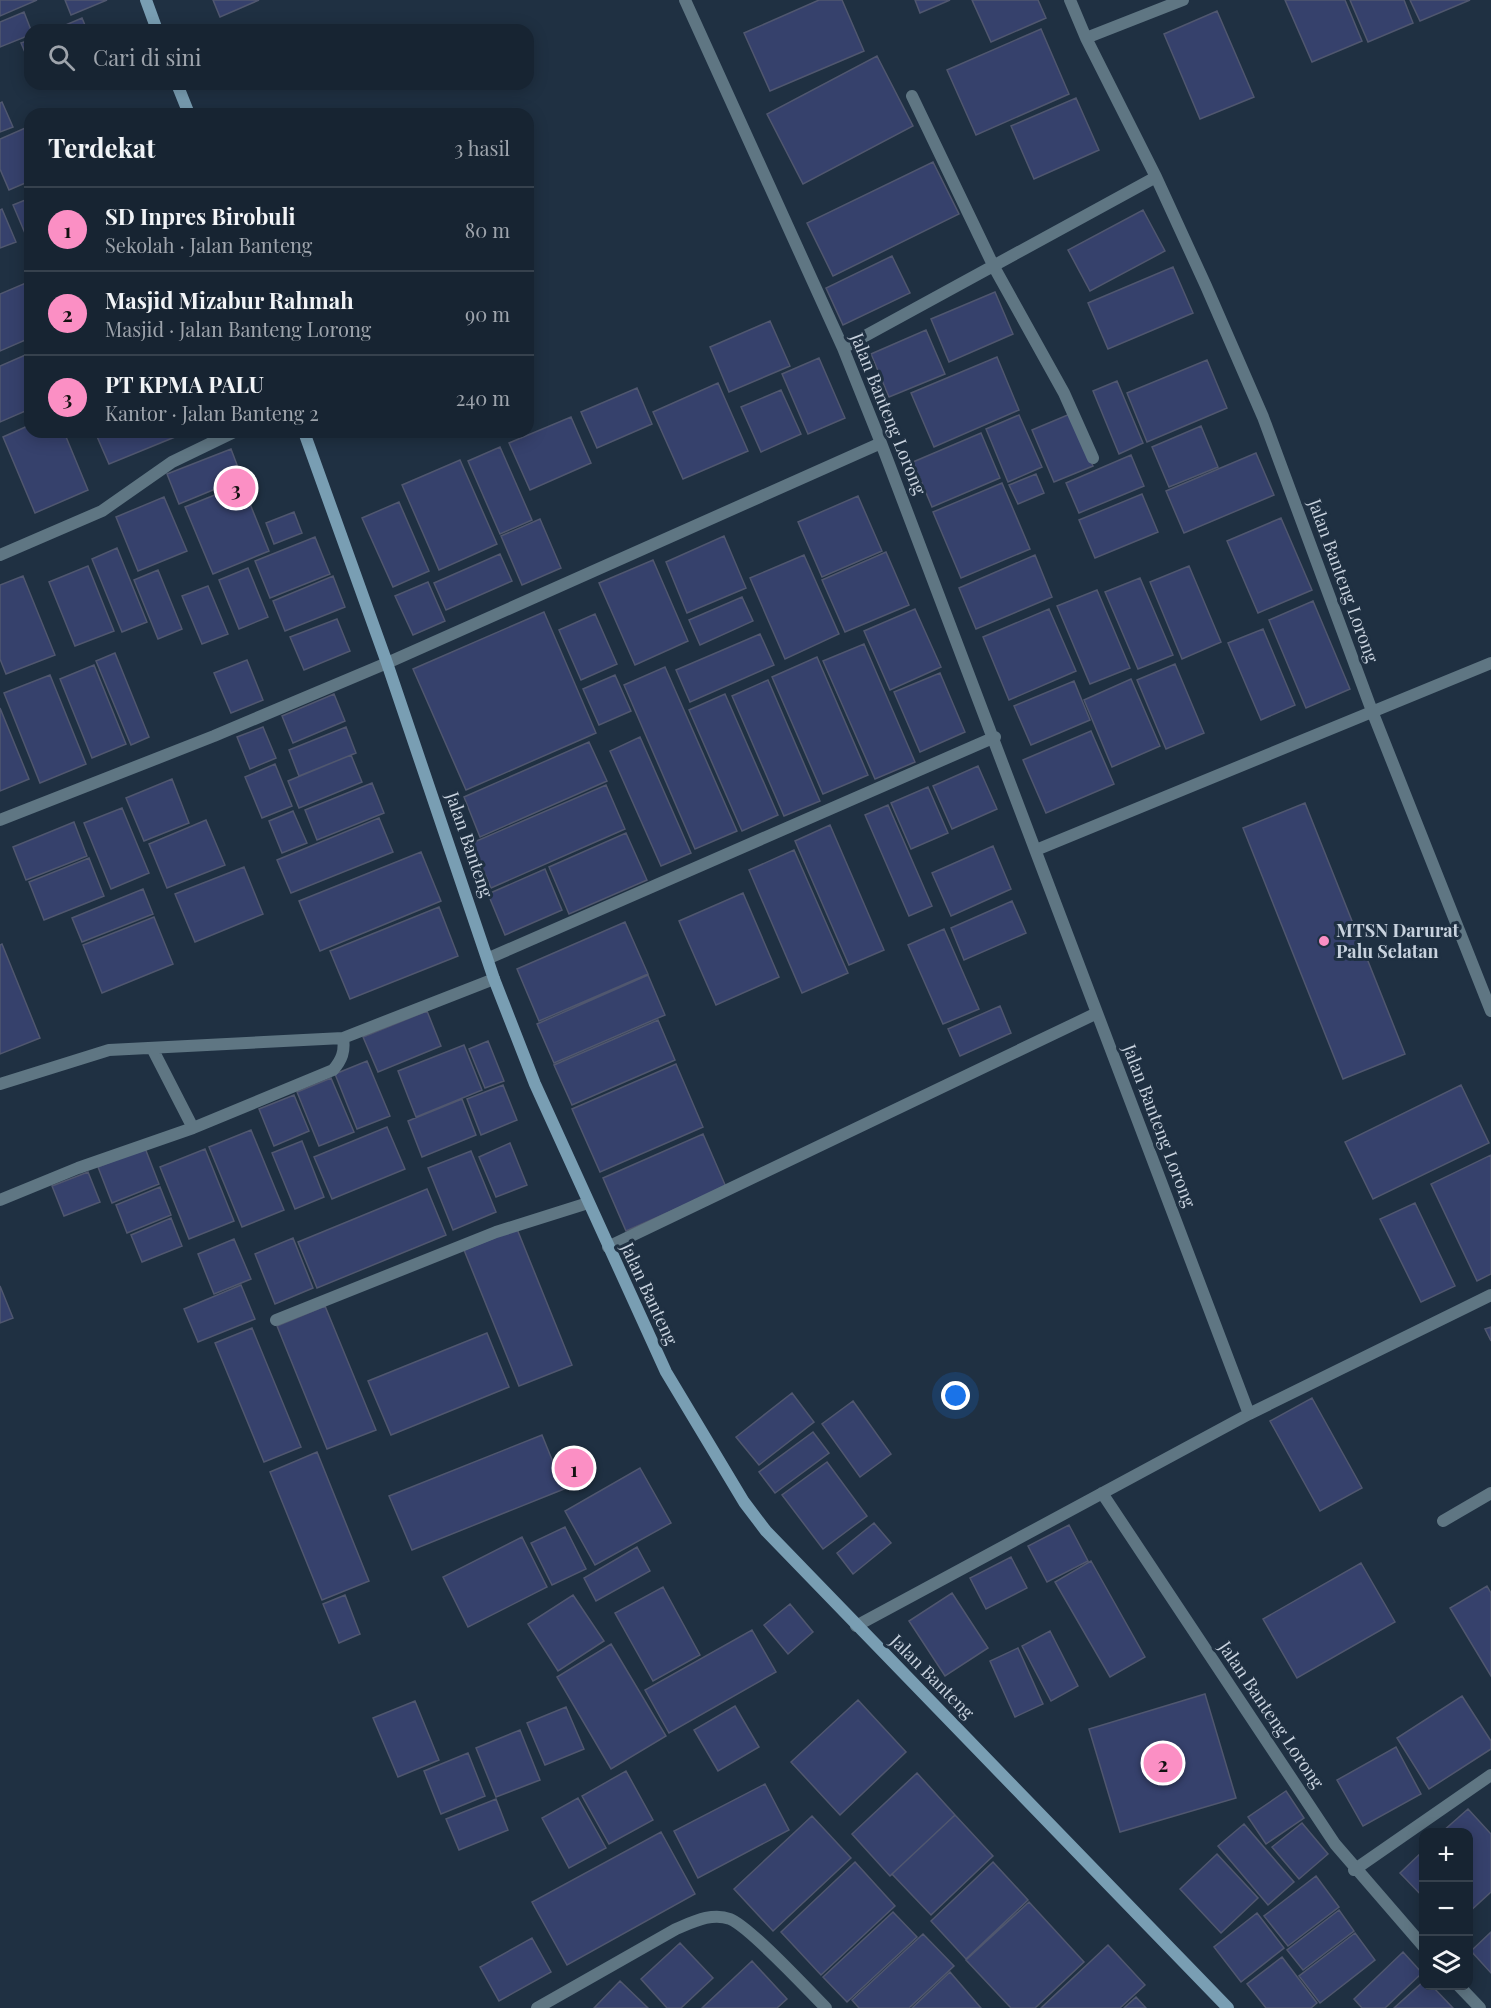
<!DOCTYPE html>
<html lang="id">
<meta charset="utf-8">
<style>
:root{--surface:#172432;--page:#24303e;--text:#f1f3f6;--muted:#9ea4ac;--line:#36414d;--accent:#fb8fc4}
body{margin:0;font-family:"Playfair Display",serif;background:var(--page);color:var(--text)}
.controls{position:absolute;right:18px;bottom:18px;display:grid;overflow:hidden;border-radius:12px;box-shadow:0 3px 15px #0003}
.controls button{width:54px;height:54px;display:grid;place-items:center;padding:0;border:0;border-bottom:2px solid var(--line);background:var(--surface);color:var(--text);font:30px sans-serif}
.you{position:absolute;left:956px;top:1396px;width:21px;height:21px;margin:-15px;border:4px solid #fff;border-radius:50%;background:#1a73e8;box-shadow:0 0 0 9px #1a73e833}
.badge{display:grid;place-items:center;width:39px;height:39px;border-radius:50%;background:var(--accent);color:#111;font-size:20px;font-weight:700}
.pin{position:absolute;translate:-50% -50%;border:3px solid #fff;box-shadow:0 2px 6px #0006}
.list{margin:0;padding:0;list-style:none}
h2{display:flex;justify-content:space-between;align-items:center;height:78px;margin:0;padding:0 24px;font-size:26px}
h2 small{font-size:20px;font-weight:400;color:var(--muted)}
.list li{display:grid;grid-template-columns:39px 1fr auto;gap:18px;align-items:center;box-sizing:border-box;height:84px;padding:0 24px;border-top:2px solid var(--line)}
.list b{display:block;font-size:22px;white-space:nowrap}
.list p{margin:0;font-size:20px;white-space:nowrap;color:var(--muted)}
.list em{font-size:20px;font-style:normal;color:var(--muted)}
.icon{flex:none;width:33px;height:33px;fill:none;stroke:currentColor;stroke-width:2;stroke-linecap:round;stroke-linejoin:round}
.map{position:relative;flex:none;width:1491px;height:2008px;overflow:hidden}
.search{position:absolute;background:var(--surface);box-shadow:0 3px 15px #0003;left:24px;top:24px;width:510px;height:66px;display:flex;align-items:center;gap:15px;box-sizing:border-box;padding:0 21px;border-radius:18px;color:var(--muted);font-size:22px}
.panel{position:absolute;background:var(--surface);box-shadow:0 3px 15px #0003;left:24px;top:108px;width:510px;height:330px;border-radius:18px}
.map>svg:first-child{display:block}
.building{fill:#36416c;stroke:#50576f;stroke-width:1.5}
.lines{fill:none;stroke-linecap:round;stroke-linejoin:round}
.street{stroke:#5f7683;stroke-width:12}
.secondary{stroke:#799eb3;stroke-width:12}
.poi-dot{fill:#fb8fc4;stroke:#1f3042;stroke-width:2}
.labels{text-anchor:middle;stroke-width:6;stroke-linejoin:round;paint-order:stroke}
.street-label{font-size:18px;fill:#c8d2de;stroke:#1f3042}
.poi-label{font-size:18px;font-weight:bold;fill:#c8d2de;stroke:#1f3042;text-anchor:start}
</style>
<div class="map">
<svg width="1491" height="2008" viewBox="0 0 1491 2008">
<rect width="100%" height="100%" fill="#1f3042"/>
<path class="building" d="M 0,0 L 37,0 L 0,16 Z
M 65,0 L 107,0 L 71,15 Z
M 213,0 L 259,0 L 220,17 Z
M 819,0 L 842,0 L 864,51 L 770,91 L 744,33 Z
M 915,0 L 950,0 L 920,13 Z
M 972,0 L 1038,0 L 1046,18 L 991,42 Z
M 1285,0 L 1345,0 L 1362,41 L 1312,62 Z
M 1350,0 L 1404,0 L 1413,23 L 1368,42 Z
M 1410,0 L 1470,0 L 1420,21 Z
M 1217,11 L 1254,97 L 1200,119 L 1164,34 Z
M 24,12 L 31,30 L 30,35 L 0,47 L 0,22 Z
M 82,18 L 87,30 L 54,30 Z
M 1041,29 L 1069,94 L 976,135 L 947,70 Z
M 30,40 L 30,64 L 21,43 Z
M 877,56 L 913,126 L 803,184 L 767,114 Z
M 1076,98 L 1099,150 L 1034,179 L 1011,126 Z
M 2,102 L 13,127 L 0,132 L 0,103 Z
M 30,126 L 30,181 L 9,190 L 0,169 L 0,139 Z
M 933,162 L 959,214 L 833,276 L 807,223 Z
M 30,198 L 30,245 L 13,205 Z
M 2,209 L 16,242 L 0,248 L 0,210 Z
M 1143,210 L 1165,251 L 1090,291 L 1068,250 Z
M 892,256 L 910,293 L 843,325 L 826,288 Z
M 1173,267 L 1193,313 L 1108,349 L 1088,303 Z
M 28,282 L 30,338 L 0,351 L 0,294 Z
M 995,292 L 1013,334 L 949,362 L 931,319 Z
M 770,321 L 790,366 L 729,392 L 710,347 Z
M 926,330 L 945,374 L 889,397 L 871,354 Z
M 30,353 L 30,409 L 0,422 L 0,366 Z
M 997,357 L 1019,410 L 934,447 L 911,393 Z
M 819,358 L 845,418 L 808,434 L 782,374 Z
M 1207,360 L 1227,408 L 1147,442 L 1127,393 Z
M 1117,381 L 1143,443 L 1119,454 L 1093,391 Z
M 718,383 L 748,451 L 683,479 L 653,412 Z
M 637,388 L 652,424 L 597,448 L 581,412 Z
M 781,390 L 801,434 L 761,452 L 741,407 Z
M 1070,414 L 1093,466 L 1054,482 L 1032,430 Z
M 1019,415 L 1042,467 L 1008,482 L 986,429 Z
M 571,417 L 591,463 L 530,490 L 509,443 Z
M 30,425 L 30,432 L 64,432 L 88,490 L 35,513 L 3,437 Z
M 1201,426 L 1218,467 L 1169,487 L 1152,447 Z
M 95,432 L 173,432 L 175,437 L 109,464 Z
M 981,433 L 1000,478 L 932,507 L 913,462 Z
M 500,447 L 532,520 L 500,534 L 468,461 Z
M 231,449 L 242,478 L 179,504 L 167,474 Z
M 1256,453 L 1274,495 L 1184,533 L 1166,491 Z
M 1131,455 L 1144,486 L 1079,513 L 1066,483 Z
M 460,460 L 497,544 L 439,570 L 402,485 Z
M 1036,474 L 1044,493 L 1018,504 L 1009,485 Z
M 1002,483 L 1030,549 L 961,578 L 933,512 Z
M 242,484 L 269,551 L 213,574 L 185,507 Z
M 1142,494 L 1158,532 L 1095,558 L 1079,520 Z
M 858,496 L 882,551 L 822,577 L 798,522 Z
M 164,497 L 187,551 L 138,571 L 116,517 Z
M 399,502 L 429,571 L 393,587 L 362,518 Z
M 294,512 L 302,533 L 274,544 L 266,523 Z
M 1281,518 L 1312,590 L 1258,613 L 1227,541 Z
M 540,519 L 561,568 L 522,585 L 501,536 Z
M 724,536 L 746,588 L 687,613 L 666,562 Z
M 315,537 L 330,574 L 270,598 L 255,561 Z
M 117,548 L 147,622 L 122,632 L 92,559 Z
M 886,552 L 909,605 L 845,632 L 822,580 Z
M 500,554 L 512,581 L 446,610 L 434,583 Z
M 804,555 L 839,634 L 785,659 L 750,578 Z
M 1035,555 L 1052,597 L 976,629 L 959,588 Z
M 653,560 L 688,641 L 635,665 L 599,583 Z
M 88,566 L 114,631 L 75,646 L 49,582 Z
M 1189,566 L 1221,642 L 1182,659 L 1150,582 Z
M 248,568 L 268,617 L 239,629 L 219,580 Z
M 158,570 L 182,629 L 158,639 L 134,580 Z
M 23,576 L 55,655 L 6,674 L 0,659 L 0,585 Z
M 333,576 L 345,607 L 285,631 L 273,601 Z
M 1140,578 L 1173,655 L 1138,669 L 1105,592 Z
M 428,582 L 445,621 L 413,635 L 395,596 Z
M 208,586 L 228,634 L 202,644 L 182,596 Z
M 1097,590 L 1130,668 L 1090,684 L 1057,606 Z
M 742,597 L 753,621 L 700,645 L 689,620 Z
M 1313,601 L 1350,689 L 1306,708 L 1269,620 Z
M 915,609 L 941,667 L 890,690 L 864,631 Z
M 1049,609 L 1076,671 L 1009,700 L 983,637 Z
M 544,612 L 596,733 L 466,790 L 413,669 Z
M 595,614 L 617,664 L 581,680 L 559,630 Z
M 337,619 L 350,651 L 304,670 L 290,637 Z
M 1263,629 L 1295,705 L 1261,720 L 1228,643 Z
M 760,634 L 774,665 L 690,702 L 676,670 Z
M 864,644 L 915,762 L 875,779 L 823,661 Z
M 115,653 L 149,737 L 131,745 L 96,661 Z
M 817,657 L 868,775 L 823,794 L 772,677 Z
M 247,660 L 263,700 L 231,713 L 214,673 Z
M 1175,664 L 1204,733 L 1166,749 L 1137,680 Z
M 94,665 L 126,744 L 92,758 L 60,679 Z
M 665,667 L 737,831 L 695,849 L 624,685 Z
M 940,673 L 965,732 L 920,752 L 894,692 Z
M 50,675 L 86,764 L 40,783 L 4,693 Z
M 615,675 L 631,711 L 599,725 L 583,689 Z
M 1131,679 L 1160,746 L 1112,767 L 1084,700 Z
M 768,680 L 820,801 L 784,816 L 732,696 Z
M 1074,681 L 1090,720 L 1031,745 L 1014,706 Z
M 334,694 L 345,721 L 293,743 L 282,716 Z
M 725,694 L 778,815 L 742,831 L 689,710 Z
M 0,708 L 29,779 L 0,791 Z
M 263,727 L 276,758 L 250,769 L 237,737 Z
M 346,727 L 356,753 L 299,776 L 289,750 Z
M 1091,731 L 1114,784 L 1046,813 L 1023,760 Z
M 640,737 L 691,853 L 661,866 L 610,751 Z
M 589,742 L 607,781 L 480,837 L 464,797 Z
M 351,755 L 362,782 L 299,808 L 288,781 Z
M 275,764 L 292,806 L 262,818 L 245,777 Z
M 978,766 L 997,809 L 952,829 L 933,786 Z
M 172,779 L 189,823 L 144,841 L 126,798 Z
M 372,783 L 384,813 L 317,840 L 305,810 Z
M 606,785 L 625,829 L 491,888 L 472,843 Z
M 928,787 L 948,833 L 911,849 L 891,803 Z
M 1305,803 L 1405,1054 L 1343,1079 L 1243,828 Z
M 888,805 L 932,906 L 909,916 L 865,815 Z
M 122,808 L 149,873 L 111,889 L 84,823 Z
M 293,811 L 307,843 L 282,853 L 269,821 Z
M 379,818 L 393,852 L 291,893 L 277,860 Z
M 206,820 L 225,865 L 167,888 L 149,844 Z
M 74,822 L 87,856 L 26,880 L 13,847 Z
M 830,825 L 884,950 L 849,965 L 795,841 Z
M 626,833 L 647,880 L 569,914 L 549,867 Z
M 993,846 L 1011,889 L 951,916 L 932,873 Z
M 794,850 L 848,973 L 802,993 L 749,870 Z
M 421,852 L 441,901 L 320,951 L 299,901 Z
M 89,858 L 104,896 L 44,920 L 29,882 Z
M 244,867 L 263,914 L 195,942 L 175,894 Z
M 545,869 L 562,910 L 505,935 L 488,894 Z
M 143,889 L 153,914 L 82,942 L 72,918 Z
M 743,893 L 779,977 L 716,1005 L 679,921 Z
M 1012,901 L 1026,933 L 964,960 L 951,928 Z
M 439,907 L 458,956 L 350,999 L 330,951 Z
M 154,917 L 173,964 L 102,993 L 83,945 Z
M 625,922 L 648,974 L 539,1021 L 517,969 Z
M 944,929 L 979,1009 L 943,1024 L 908,945 Z
M 2,944 L 40,1038 L 0,1054 L 0,945 Z
M 648,975 L 665,1015 L 554,1063 L 537,1024 Z
M 1000,1006 L 1011,1033 L 960,1056 L 948,1029 Z
M 427,1011 L 441,1046 L 378,1072 L 363,1037 Z
M 658,1020 L 675,1060 L 572,1105 L 554,1065 Z
M 488,1041 L 504,1081 L 485,1088 L 469,1049 Z
M 464,1045 L 482,1090 L 416,1117 L 398,1071 Z
M 367,1061 L 390,1116 L 357,1129 L 335,1074 Z
M 676,1064 L 703,1127 L 600,1172 L 572,1109 Z
M 331,1078 L 354,1132 L 319,1146 L 297,1092 Z
M 503,1085 L 517,1120 L 481,1135 L 467,1099 Z
M 1461,1085 L 1489,1143 L 1373,1199 L 1345,1142 Z
M 294,1095 L 309,1131 L 274,1146 L 259,1109 Z
M 462,1099 L 476,1135 L 422,1157 L 408,1121 Z
M 387,1127 L 405,1169 L 332,1199 L 314,1157 Z
M 251,1130 L 284,1210 L 242,1227 L 209,1147 Z
M 703,1134 L 726,1187 L 626,1231 L 603,1178 Z
M 302,1141 L 324,1197 L 295,1209 L 272,1153 Z
M 510,1143 L 527,1185 L 496,1197 L 479,1157 Z
M 145,1148 L 159,1184 L 112,1203 L 98,1167 Z
M 205,1149 L 234,1221 L 189,1239 L 160,1167 Z
M 471,1151 L 496,1212 L 453,1230 L 428,1168 Z
M 1491,1155 L 1491,1274 L 1477,1281 L 1431,1184 Z
M 88,1172 L 100,1202 L 64,1216 L 52,1186 Z
M 160,1187 L 171,1215 L 127,1233 L 116,1205 Z
M 427,1189 L 446,1235 L 317,1288 L 298,1242 Z
M 1415,1203 L 1455,1286 L 1421,1302 L 1380,1219 Z
M 171,1218 L 182,1246 L 142,1262 L 131,1235 Z
M 517,1229 L 572,1365 L 519,1386 L 464,1250 Z
M 293,1238 L 313,1288 L 275,1304 L 255,1254 Z
M 234,1239 L 251,1279 L 214,1294 L 198,1254 Z
M 241,1285 L 255,1319 L 198,1342 L 184,1309 Z
M 0,1286 L 13,1318 L 0,1323 Z
M 325,1306 L 376,1430 L 327,1449 L 277,1326 Z
M 1491,1327 L 1491,1341 L 1485,1329 Z
M 252,1328 L 301,1447 L 264,1462 L 215,1343 Z
M 487,1333 L 509,1387 L 391,1435 L 368,1381 Z
M 792,1393 L 814,1422 L 759,1465 L 736,1437 Z
M 1312,1398 L 1362,1488 L 1320,1511 L 1270,1421 Z
M 853,1401 L 891,1454 L 860,1477 L 822,1424 Z
M 813,1432 L 829,1453 L 775,1493 L 759,1472 Z
M 542,1435 L 564,1489 L 412,1550 L 389,1496 Z
M 317,1452 L 369,1581 L 322,1600 L 270,1472 Z
M 827,1462 L 867,1516 L 823,1549 L 782,1495 Z
M 640,1468 L 671,1523 L 595,1565 L 565,1511 Z
M 874,1523 L 891,1543 L 853,1574 L 837,1553 Z
M 1069,1525 L 1088,1561 L 1047,1582 L 1028,1546 Z
M 565,1527 L 586,1569 L 552,1585 L 531,1543 Z
M 522,1537 L 547,1587 L 468,1627 L 443,1577 Z
M 637,1547 L 650,1571 L 596,1601 L 584,1578 Z
M 1011,1557 L 1027,1588 L 986,1609 L 970,1578 Z
M 1091,1561 L 1145,1657 L 1110,1677 L 1055,1582 Z
M 1361,1563 L 1395,1622 L 1297,1678 L 1263,1619 Z
M 1487,1586 L 1491,1593 L 1491,1676 L 1450,1608 Z
M 663,1587 L 700,1655 L 653,1681 L 615,1613 Z
M 952,1593 L 988,1648 L 945,1676 L 909,1621 Z
M 345,1595 L 360,1634 L 339,1643 L 323,1604 Z
M 573,1595 L 604,1641 L 558,1671 L 528,1624 Z
M 790,1604 L 813,1632 L 788,1654 L 764,1625 Z
M 752,1630 L 776,1672 L 669,1733 L 645,1690 Z
M 1050,1631 L 1078,1686 L 1051,1701 L 1022,1646 Z
M 611,1644 L 666,1736 L 611,1769 L 557,1677 Z
M 1018,1648 L 1043,1704 L 1015,1717 L 990,1661 Z
M 1205,1694 L 1236,1798 L 1120,1832 L 1089,1729 Z
M 1462,1696 L 1491,1741 L 1491,1749 L 1429,1789 L 1397,1738 Z
M 858,1700 L 906,1752 L 840,1815 L 791,1762 Z
M 415,1701 L 439,1760 L 398,1777 L 373,1718 Z
M 735,1706 L 759,1747 L 718,1771 L 694,1730 Z
M 566,1707 L 584,1749 L 545,1765 L 527,1723 Z
M 520,1730 L 540,1780 L 496,1797 L 476,1748 Z
M 1396,1747 L 1421,1794 L 1363,1826 L 1337,1780 Z
M 468,1753 L 485,1796 L 441,1814 L 424,1771 Z
M 626,1771 L 653,1820 L 609,1844 L 582,1796 Z
M 917,1773 L 955,1815 L 890,1876 L 852,1834 Z
M 765,1784 L 789,1830 L 698,1878 L 674,1831 Z
M 1286,1791 L 1304,1818 L 1266,1844 L 1248,1817 Z
M 578,1798 L 606,1848 L 569,1868 L 542,1818 Z
M 496,1799 L 508,1830 L 459,1850 L 446,1819 Z
M 1468,1809 L 1491,1834 L 1491,1892 L 1468,1913 L 1468,1832 L 1442,1832 Z
M 955,1815 L 993,1856 L 931,1915 L 892,1874 Z
M 812,1816 L 851,1858 L 773,1931 L 734,1889 Z
M 1302,1823 L 1328,1854 L 1299,1879 L 1272,1847 Z
M 1244,1824 L 1294,1882 L 1268,1905 L 1218,1846 Z
M 661,1832 L 695,1894 L 567,1965 L 532,1902 Z
M 1424,1850 L 1424,1898 L 1400,1873 Z
M 1217,1854 L 1258,1898 L 1221,1933 L 1180,1889 Z
M 855,1862 L 895,1906 L 821,1975 L 781,1932 Z
M 993,1862 L 1028,1900 L 966,1959 L 931,1921 Z
M 1316,1876 L 1339,1907 L 1288,1946 L 1264,1916 Z
M 1029,1902 L 1084,1962 L 1035,2008 L 1011,2008 L 966,1960 Z
M 1339,1910 L 1354,1931 L 1303,1970 L 1287,1950 Z
M 893,1912 L 917,1937 L 847,2002 L 823,1977 Z
M 1257,1913 L 1284,1948 L 1241,1982 L 1214,1947 Z
M 1491,1932 L 1491,1973 L 1471,1951 Z
M 1355,1933 L 1375,1960 L 1320,2003 L 1299,1976 Z
M 923,1934 L 954,1966 L 909,2008 L 859,2008 L 852,2000 Z
M 532,1938 L 551,1972 L 499,2001 L 480,1967 Z
M 680,1943 L 713,1978 L 681,2008 L 667,2008 L 641,1979 Z
M 1108,1945 L 1145,1985 L 1120,2008 L 1041,2008 Z
M 1403,1952 L 1422,1973 L 1385,2008 L 1362,2008 L 1354,1999 Z
M 1282,1957 L 1317,2003 L 1311,2008 L 1266,2008 L 1247,1984 Z
M 752,1961 L 787,1999 L 777,2008 L 702,2008 Z
M 950,1972 L 981,2008 L 912,2008 Z
M 620,1981 L 648,2008 L 594,2008 Z
M 1424,1981 L 1424,1986 L 1432,1986 L 1453,2008 L 1394,2008 Z
M 1136,1997 L 1146,2008 L 1124,2008 Z"/>
<g class="lines">
<path class="street" d="M 685,0 L 843,348 L 881,443 L 1249,1414
M 1070,0 L 1086,38 L 1156,177 L 1206,286 L 1263,417 L 1372,711 L 1491,1011
M 1086,38 L 1183,0
M 912,96 L 994,267 L 1064,393 L 1093,458
M 843,348 L 1156,177
M 0,555 L 102,511 L 172,462 L 234,432
M 0,820 L 214,736 L 387,663 L 881,443
M 1036,850 L 1491,663
M 489,958 L 995,737
M 152,1048 L 193,1128
M 0,1084 L 109,1050 L 343,1038 L 494,979
M 0,1200 L 78,1168 L 193,1128 L 333,1070 C 342,1060 345,1051 343,1038
M 608,1247 L 1097,1013
M 276,1320 L 496,1232 L 588,1203
M 1102,1493 L 1335,1844 L 1424,1947
M 1443,1521 L 1491,1493
M 856,1626 L 1249,1414 L 1491,1295
M 1354,1870 L 1491,1775
M 1459,1986 L 1480,2008
M 537,2008 L 676,1929 C 693,1922 712,1912 730,1919 C 750,1927 808,1990 826,2008"/>
<path class="secondary" d="M 146,0 L 157,30
M 177,84 L 189,114
M 304,432 L 387,663 L 494,979 L 535,1084 L 666,1372 L 744,1502 L 766,1531 L 1228,2008"/>
</g>
<circle class="poi-dot" cx="1324" cy="941" r="6"/>
<g class="labels">
<g class="street-label">
<text transform="translate(888 414) rotate(68)" y="6">Jalan Banteng Lorong</text>
<text transform="translate(1343 581) rotate(70)" y="6">Jalan Banteng Lorong</text>
<text transform="translate(469 845) rotate(71)" y="6">Jalan Banteng</text>
<text transform="translate(1159 1126) rotate(69)" y="6">Jalan Banteng Lorong</text>
<text transform="translate(649 1294) rotate(65)" y="6">Jalan Banteng</text>
<text transform="translate(932 1677) rotate(45)" y="6">Jalan Banteng</text>
<text transform="translate(1271 1715) rotate(56)" y="6">Jalan Banteng Lorong</text>
</g>
<g class="poi-label">
<text x="1336" y="937">MTSN Darurat<tspan x="1336" dy="21">Palu Selatan</tspan></text>
</g>
</g>
</svg>
<div class="controls">
<button>+</button>
<button>−</button>
<button><svg class="icon" aria-label="layers" viewBox="0 0 24 24"><path d="M12 4l9 5-9 5-9-5zM3 14l9 5 9-5"/></svg></button>
</div>
<div class="you"></div>
<div class="pin badge" style="left:574px;top:1468px">1</div>
<div class="pin badge" style="left:1163px;top:1763px">2</div>
<div class="pin badge" style="left:236px;top:488px">3</div>
<div class="search"><svg class="icon" aria-label="search" viewBox="0 0 24 24"><circle cx="10" cy="10" r="6"/><path d="M15 15l6 6"/></svg>Cari di sini</div>
<section class="panel">
<h2>Terdekat<small>3 hasil</small></h2>
<ul class="list">
<li><span class="badge">1</span><div><b>SD Inpres Birobuli</b><p>Sekolah · Jalan Banteng</p></div><em>80 m</em></li>
<li><span class="badge">2</span><div><b>Masjid Mizabur Rahmah</b><p>Masjid · Jalan Banteng Lorong</p></div><em>90 m</em></li>
<li><span class="badge">3</span><div><b>PT KPMA PALU</b><p>Kantor · Jalan Banteng 2</p></div><em>240 m</em></li>
</ul>
</section>
</div>
